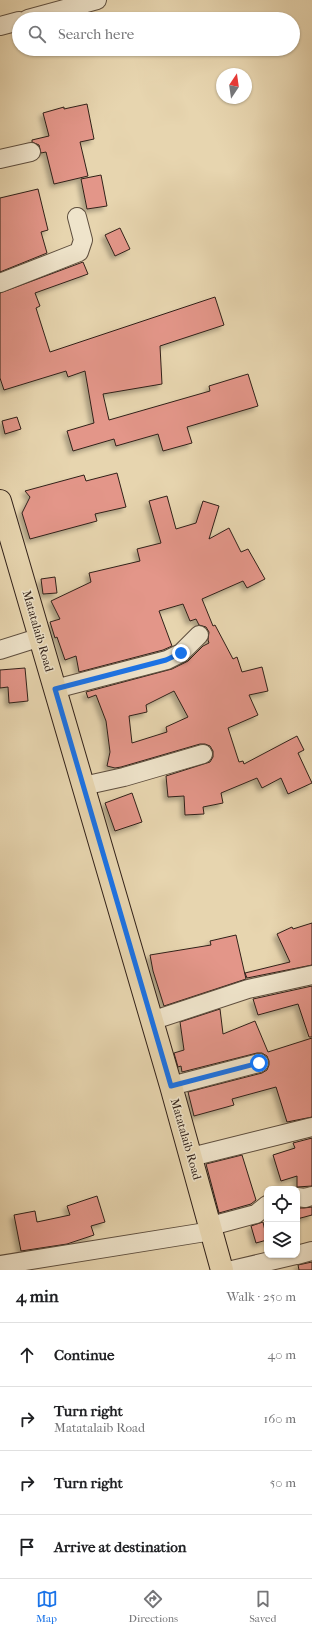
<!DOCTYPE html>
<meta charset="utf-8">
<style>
:root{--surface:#fff;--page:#f6f6f6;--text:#202124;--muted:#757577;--line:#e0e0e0;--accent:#1a73e8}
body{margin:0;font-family:"IM FELL French Canon",serif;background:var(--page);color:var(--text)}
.controls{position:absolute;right:12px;bottom:12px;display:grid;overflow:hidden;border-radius:8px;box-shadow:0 1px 3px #0004}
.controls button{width:36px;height:36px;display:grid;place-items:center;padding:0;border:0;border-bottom:1px solid var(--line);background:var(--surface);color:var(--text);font:20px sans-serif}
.compass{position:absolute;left:216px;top:68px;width:36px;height:36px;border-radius:50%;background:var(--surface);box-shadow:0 1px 3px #0004;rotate:13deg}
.stop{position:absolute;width:12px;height:12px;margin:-9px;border:3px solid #1a73e8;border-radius:50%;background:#fff}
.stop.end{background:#1a73e8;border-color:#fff;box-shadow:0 1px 4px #0008}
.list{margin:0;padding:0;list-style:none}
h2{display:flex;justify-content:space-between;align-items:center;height:52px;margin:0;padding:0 16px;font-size:17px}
h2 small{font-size:13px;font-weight:400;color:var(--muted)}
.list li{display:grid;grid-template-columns:26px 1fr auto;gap:12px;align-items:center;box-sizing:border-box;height:64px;padding:0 16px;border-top:1px solid var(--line)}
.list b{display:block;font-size:15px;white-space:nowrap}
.list p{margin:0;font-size:13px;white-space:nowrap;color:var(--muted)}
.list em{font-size:13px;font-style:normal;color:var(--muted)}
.icon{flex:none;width:22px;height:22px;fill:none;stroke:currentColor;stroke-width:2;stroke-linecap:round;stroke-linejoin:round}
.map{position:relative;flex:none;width:312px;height:1270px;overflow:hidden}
.search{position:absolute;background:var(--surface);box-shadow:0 1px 3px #0004;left:12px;right:12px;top:12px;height:44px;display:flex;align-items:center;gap:10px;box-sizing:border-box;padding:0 14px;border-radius:22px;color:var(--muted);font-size:15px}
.sheet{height:308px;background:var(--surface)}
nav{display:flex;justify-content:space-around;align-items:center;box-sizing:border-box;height:56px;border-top:1px solid var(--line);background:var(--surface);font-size:11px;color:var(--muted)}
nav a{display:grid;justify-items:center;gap:2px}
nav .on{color:var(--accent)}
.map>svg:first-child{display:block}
.building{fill:#e39689;stroke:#312119;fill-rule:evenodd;filter:url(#shadow)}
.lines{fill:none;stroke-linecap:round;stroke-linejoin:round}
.minor-casing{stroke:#5e4e3e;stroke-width:20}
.major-casing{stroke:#312119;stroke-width:24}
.minor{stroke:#efe4cb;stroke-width:18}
.major{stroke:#e7d5af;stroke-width:22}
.route{stroke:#1a73e8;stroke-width:5}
.labels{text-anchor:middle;stroke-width:3;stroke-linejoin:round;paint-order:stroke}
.street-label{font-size:12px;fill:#312119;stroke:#efe4cb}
</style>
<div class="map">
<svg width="312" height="1270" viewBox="0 0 312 1270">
<defs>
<filter id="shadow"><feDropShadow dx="-3.5" dy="3.5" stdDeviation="2" flood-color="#0004"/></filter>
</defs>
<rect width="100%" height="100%" fill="#e7d5af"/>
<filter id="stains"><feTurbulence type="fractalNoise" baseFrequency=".005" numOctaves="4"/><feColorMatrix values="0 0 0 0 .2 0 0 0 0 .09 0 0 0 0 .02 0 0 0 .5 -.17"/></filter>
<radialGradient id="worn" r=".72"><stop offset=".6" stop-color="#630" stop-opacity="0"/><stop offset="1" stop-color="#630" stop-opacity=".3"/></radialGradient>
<path class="building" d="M 87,104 L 94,139 L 80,142 L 88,176 L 54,184 L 46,152 L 41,153 L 39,145 L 32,142 L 32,140 L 49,136 L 43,113 L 64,107 L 64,109 Z
M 101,175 L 107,206 L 87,209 L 81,179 Z
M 38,189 L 48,230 L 41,232 L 47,253 L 0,272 L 0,198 Z
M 120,228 L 130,249 L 115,256 L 105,235 Z
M 83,262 L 88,274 L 35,293 L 40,306 L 36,308 L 50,352 L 215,297 L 224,325 L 160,346 L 162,384 L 103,394 L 109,420 L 210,391 L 209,386 L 248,374 L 258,406 L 187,427 L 192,443 L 163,451 L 158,434 L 116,446 L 114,439 L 73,451 L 67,431 L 94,423 L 85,371 L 68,377 L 66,371 L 4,390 L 0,378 L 0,293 Z
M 17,417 L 21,429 L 5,434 L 2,421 Z
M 117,473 L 126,507 L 95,514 L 97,521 L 30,539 L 22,513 L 30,497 L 25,491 L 84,475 L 86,481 Z
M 167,496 L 176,529 L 196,523 L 203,501 L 219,506 L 209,539 L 229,528 L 241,552 L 248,549 L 265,579 L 247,588 L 243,581 L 202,599 L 213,626 L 215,625 L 233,659 L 237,657 L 242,672 L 262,667 L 268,691 L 249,695 L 258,715 L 228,728 L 239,762 L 243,761 L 244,764 L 297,736 L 304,750 L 298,753 L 312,783 L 288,794 L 281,778 L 262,788 L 257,778 L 221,793 L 223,803 L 203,807 L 204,814 L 185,815 L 184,796 L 168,797 L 166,776 L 210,762 L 213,757 L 213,751 L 210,746 L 205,744 L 200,744 L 121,767 L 115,768 L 107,766 L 110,752 L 106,721 L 96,695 L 88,698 L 86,692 L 172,669 L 188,661 L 203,646 L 209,643 L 208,640 L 209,632 L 206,627 L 199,625 L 196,619 L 190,621 L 183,604 L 159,611 L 172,646 L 163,650 L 79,672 L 76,656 L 65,660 L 57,637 L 55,638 L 50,622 L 60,619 L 51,601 L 91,582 L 89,573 L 140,561 L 137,549 L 161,543 L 149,501 ZM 174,691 L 188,717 L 166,727 L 167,732 L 132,743 L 129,716 L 147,712 L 146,705 Z
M 55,577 L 57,593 L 43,594 L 41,579 Z
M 25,668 L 28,701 L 9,703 L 8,687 L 0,688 L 0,670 Z
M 132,793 L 142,822 L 115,831 L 105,803 Z
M 312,923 L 312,965 L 247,978 L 245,973 L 290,962 L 277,934 L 292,927 L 293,929 Z
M 236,935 L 246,979 L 164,1006 L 153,971 L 150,955 L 211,945 L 210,941 Z
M 312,986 L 312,1037 L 309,1037 L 298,1004 L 258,1015 L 253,999 Z
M 220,1009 L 223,1034 L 255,1021 L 268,1052 L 312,1038 L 312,1117 L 287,1122 L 276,1087 L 232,1099 L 234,1105 L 194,1116 L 188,1092 L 262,1073 L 267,1070 L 269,1065 L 269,1061 L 267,1056 L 262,1053 L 257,1053 L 182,1072 L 181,1066 L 178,1067 L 174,1053 L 184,1050 L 180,1022 Z
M 312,1138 L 312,1186 L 297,1187 L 297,1176 L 281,1181 L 273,1155 L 295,1148 L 293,1143 Z
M 242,1155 L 256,1200 L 251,1204 L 219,1213 L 206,1164 Z
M 97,1196 L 105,1222 L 91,1226 L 94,1235 L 67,1244 L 21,1251 L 14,1215 L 35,1211 L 37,1222 L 70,1215 L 67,1206 Z
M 312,1207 L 312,1215 L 297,1219 L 297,1208 L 304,1208 Z
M 263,1222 L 267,1240 L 256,1243 L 251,1226 Z
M 312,1262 L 312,1270 L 299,1270 L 298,1265 Z"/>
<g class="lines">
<defs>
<path id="minor" d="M 28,19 L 97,0
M 0,26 L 19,21
M 0,159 L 31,152
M 0,283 L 79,252 L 83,240 L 77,217
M 0,650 L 41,637
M 55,689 L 167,660 L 181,653 L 199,635
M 83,786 L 124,777 L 203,754
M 151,1021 L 248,989 L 312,975
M 171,1086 L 259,1063
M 191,1157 L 312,1127
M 297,1197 L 305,1198 L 312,1196
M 211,1226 L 256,1214 L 267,1205
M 297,1255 L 312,1251
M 0,1265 L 212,1231
M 232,1270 L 296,1255"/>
<path id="major" d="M 0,501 L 171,1086 L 222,1270"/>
</defs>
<use href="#minor" class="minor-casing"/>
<use href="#major" class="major-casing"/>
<use href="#minor" class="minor"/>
<use href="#major" class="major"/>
</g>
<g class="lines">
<path class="route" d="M 181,653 L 166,660 L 55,689 L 171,1086 L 259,1063"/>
</g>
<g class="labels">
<g class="street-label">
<text transform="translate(38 631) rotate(74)" y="4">Matatalaib Road</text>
<text transform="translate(186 1139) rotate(74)" y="4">Matatalaib Road</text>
</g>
</g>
<rect width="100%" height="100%" filter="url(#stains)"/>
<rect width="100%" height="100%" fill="url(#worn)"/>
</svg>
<div class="controls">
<button><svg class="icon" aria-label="locate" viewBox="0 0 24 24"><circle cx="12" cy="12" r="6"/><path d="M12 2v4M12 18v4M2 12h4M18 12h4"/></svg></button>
<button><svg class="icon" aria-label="layers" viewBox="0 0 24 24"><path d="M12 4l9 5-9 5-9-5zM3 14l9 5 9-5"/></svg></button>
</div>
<svg class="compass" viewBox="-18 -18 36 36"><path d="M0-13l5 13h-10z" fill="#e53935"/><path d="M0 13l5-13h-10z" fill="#757577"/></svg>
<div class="stop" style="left:259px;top:1063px"></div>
<div class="stop end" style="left:181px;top:653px"></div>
<div class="search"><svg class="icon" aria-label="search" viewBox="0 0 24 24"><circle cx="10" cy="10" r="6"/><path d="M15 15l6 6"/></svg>Search here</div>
</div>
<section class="sheet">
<h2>4 min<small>Walk · 250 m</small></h2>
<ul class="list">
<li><svg class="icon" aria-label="ahead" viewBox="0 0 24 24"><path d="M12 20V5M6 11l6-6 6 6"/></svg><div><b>Continue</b></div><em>40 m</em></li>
<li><svg class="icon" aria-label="right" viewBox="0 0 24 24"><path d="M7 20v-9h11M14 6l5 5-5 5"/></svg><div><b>Turn right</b><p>Matatalaib Road</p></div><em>160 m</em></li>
<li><svg class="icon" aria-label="right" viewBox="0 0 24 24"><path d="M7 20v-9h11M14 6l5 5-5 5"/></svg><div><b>Turn right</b></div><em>50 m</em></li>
<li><svg class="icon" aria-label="arrive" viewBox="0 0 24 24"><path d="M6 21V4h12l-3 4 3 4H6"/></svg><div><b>Arrive at destination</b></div></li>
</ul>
</section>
<nav>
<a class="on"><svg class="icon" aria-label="map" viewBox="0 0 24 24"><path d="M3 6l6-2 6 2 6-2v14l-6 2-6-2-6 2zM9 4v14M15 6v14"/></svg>Map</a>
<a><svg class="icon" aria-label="directions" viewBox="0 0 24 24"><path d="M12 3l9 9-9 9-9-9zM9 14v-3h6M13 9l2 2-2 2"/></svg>Directions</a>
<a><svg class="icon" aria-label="saved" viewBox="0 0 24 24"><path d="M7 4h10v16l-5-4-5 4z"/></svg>Saved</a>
</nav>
